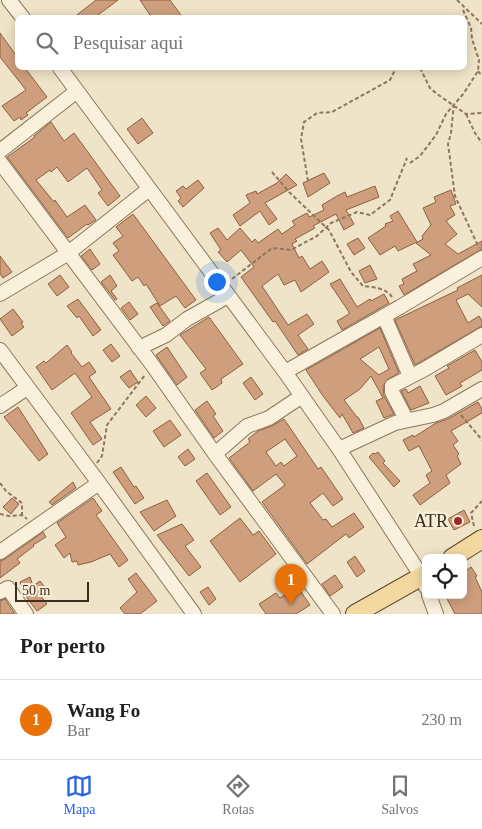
<!DOCTYPE html>
<html lang="pt">
<style>
:root{--surface:#fff;--page:#f2f2f2;--text:#202124;--muted:#757577;--line:#e0e0e0;--accent:#2563eb}
body{margin:0;font-family:"Times New Roman",serif;background:var(--page);color:var(--text)}
.controls{position:absolute;right:15px;bottom:15px;display:grid;overflow:hidden;border-radius:8px;box-shadow:0 2px 12px #0003}
.controls button{width:45px;height:45px;display:grid;place-items:center;padding:0;border:0;border-bottom:1px solid var(--line);background:var(--surface);color:var(--text);font:25px sans-serif}
.scale{position:absolute;left:15px;bottom:12px;width:74px;box-sizing:border-box;padding-left:5px;border:2px solid #3d2e20;border-top:0;font-size:14px;line-height:18px;white-space:nowrap;color:#3d2e20;-webkit-text-stroke:4px #f7eed8;paint-order:stroke}
.you{position:absolute;left:216px;top:281px;width:18px;height:18px;margin:-12px;border:4px solid #fff;border-radius:50%;background:#1a73e8;box-shadow:0 0 0 8px #1a73e833}
.badge{display:grid;place-items:center;width:32px;height:32px;border-radius:50%;background:var(--accent);color:#fff;font-size:16px;font-weight:700}
.pin{position:absolute;translate:-50% -41px;filter:drop-shadow(0 1px 2px #0008)}
.pin::after{content:'';position:absolute;top:26px;width:18px;height:15px;background:inherit;clip-path:polygon(0 0,100% 0,50% 100%)}
.list{margin:0;padding:0;list-style:none}
h2{display:flex;justify-content:space-between;align-items:center;height:65px;margin:0;padding:0 20px;font-size:21px}
h2 small{font-size:16px;font-weight:400;color:var(--muted)}
.list li{display:grid;grid-template-columns:32px 1fr auto;gap:15px;align-items:center;box-sizing:border-box;height:80px;padding:0 20px;border-top:1px solid var(--line)}
.list b{display:block;font-size:19px;white-space:nowrap}
.list p{margin:0;font-size:16px;white-space:nowrap;color:var(--muted)}
.list em{font-size:16px;font-style:normal;color:var(--muted)}
.icon{flex:none;width:28px;height:28px;fill:none;stroke:currentColor;stroke-width:2;stroke-linecap:round;stroke-linejoin:round}
.map{position:relative;flex:none;width:482px;height:614px;overflow:hidden}
.search{position:absolute;background:var(--surface);box-shadow:0 2px 12px #0003;left:15px;right:15px;top:15px;height:55px;display:flex;align-items:center;gap:12px;box-sizing:border-box;padding:0 18px;border-radius:8px;color:var(--muted);font-size:19px}
.sheet{height:145px;background:var(--surface)}
nav{display:flex;justify-content:space-around;align-items:center;box-sizing:border-box;height:70px;border-top:1px solid var(--line);background:var(--surface);font-size:14px;color:var(--muted)}
nav a{display:grid;justify-items:center;gap:2px}
nav .on{color:var(--accent)}
.map>svg:first-child{display:block}
.building{fill:#cf9f7d;stroke:#8d5f41;fill-rule:evenodd}
.lines{fill:none;stroke-linecap:round;stroke-linejoin:round}
.minor-casing{stroke:#8d765c;stroke-width:16}
.major-casing{stroke:#5b4430;stroke-width:20}
.path{stroke:#8d765c;stroke-width:2;stroke-dasharray:4 2.5;stroke-linecap:butt}
.minor{stroke:#faf1dc;stroke-width:14}
.major{stroke:#f3d9a0;stroke-width:18}
.poi-dot{fill:#9e2a2b;stroke:#f7eed8;stroke-width:2}
.labels{text-anchor:middle;stroke-width:5;stroke-linejoin:round;paint-order:stroke}
.poi-label{font-size:18px;fill:#3d2e20;stroke:#f7eed8;text-anchor:end}
</style>
<div class="map">
<svg width="482" height="614" viewBox="0 0 482 614">
<rect width="100%" height="100%" fill="#f0e4c8"/>
<path class="building" d="M 96,0 L 118,0 L 94,18 L 73,18 Z
M 140,0 L 170,0 L 183,18 L 152,18 Z
M 0,33 L 18,58 L 18,68 L 25,68 L 47,97 L 26,113 L 28,115 L 21,120 L 20,117 L 14,121 L 2,106 L 26,90 L 0,57 Z
M 142,118 L 153,133 L 138,144 L 127,129 Z
M 51,122 L 64,141 L 74,133 L 120,196 L 108,206 L 98,193 L 102,190 L 87,168 L 68,182 L 57,167 L 51,172 L 50,170 L 36,180 L 54,202 L 55,200 L 67,217 L 85,205 L 96,220 L 88,225 L 87,224 L 68,238 L 7,157 L 35,137 L 34,136 Z
M 324,173 L 330,183 L 308,197 L 303,183 Z
M 286,174 L 297,185 L 265,203 L 277,219 L 269,225 L 260,211 L 240,226 L 233,215 L 250,203 L 246,195 L 256,191 L 257,194 L 277,183 Z
M 198,180 L 204,188 L 183,207 L 178,201 L 181,198 L 176,191 L 183,186 L 186,189 Z
M 375,186 L 379,197 L 346,210 L 354,224 L 344,230 L 336,214 L 313,226 L 315,228 L 295,239 L 297,241 L 292,244 L 299,258 L 302,256 L 310,269 L 322,261 L 329,272 L 301,292 L 295,280 L 284,285 L 278,274 L 262,286 L 288,325 L 307,314 L 314,324 L 298,335 L 308,349 L 298,355 L 275,321 L 273,322 L 241,277 L 254,267 L 241,250 L 227,262 L 218,252 L 221,250 L 210,233 L 218,228 L 227,240 L 240,228 L 252,242 L 255,239 L 258,243 L 278,229 L 282,234 L 295,225 L 292,221 L 307,213 L 309,217 L 324,210 L 322,205 L 337,196 L 345,192 L 347,197 Z
M 451,190 L 456,204 L 450,206 L 455,215 L 446,221 L 457,234 L 445,244 L 458,254 L 482,241 L 482,249 L 404,295 L 399,286 L 404,284 L 402,279 L 417,271 L 413,264 L 431,255 L 416,243 L 423,239 L 422,236 L 431,225 L 423,208 L 436,202 L 434,197 Z
M 398,211 L 417,242 L 398,251 L 395,246 L 380,255 L 368,238 L 386,226 L 385,224 L 393,221 L 390,216 Z
M 133,214 L 196,300 L 185,308 L 176,296 L 160,306 L 146,284 L 144,286 L 138,277 L 132,281 L 113,255 L 119,251 L 113,243 L 123,236 L 116,227 Z
M 358,238 L 365,248 L 354,255 L 347,244 Z
M 90,249 L 100,264 L 92,270 L 81,256 Z
M 0,256 L 12,272 L 3,278 L 0,274 Z
M 370,265 L 377,279 L 365,283 L 359,271 Z
M 60,275 L 69,287 L 57,296 L 48,284 Z
M 110,275 L 117,286 L 111,291 L 117,299 L 115,300 L 101,282 Z
M 482,275 L 482,307 L 468,294 L 456,300 L 468,323 L 479,316 L 482,321 L 482,326 L 415,365 L 395,320 L 458,290 L 457,288 Z
M 340,279 L 357,307 L 370,299 L 371,301 L 384,294 L 389,303 L 342,330 L 337,321 L 349,314 L 349,312 L 330,284 Z
M 78,299 L 101,330 L 93,336 L 79,316 L 77,318 L 67,306 Z
M 129,302 L 138,314 L 130,320 L 121,308 Z
M 157,303 L 170,321 L 163,326 L 150,307 Z
M 13,309 L 23,322 L 21,323 L 24,327 L 12,336 L 0,319 Z
M 209,317 L 243,364 L 221,379 L 222,383 L 212,390 L 200,373 L 206,369 L 180,335 Z
M 380,328 L 399,373 L 388,379 L 383,386 L 384,396 L 394,414 L 384,418 L 376,401 L 383,398 L 371,376 L 360,389 L 344,400 L 357,417 L 358,417 L 364,428 L 353,433 L 342,414 L 340,418 L 323,396 L 306,370 ZM 379,347 L 389,369 L 379,375 L 360,359 Z
M 111,344 L 120,356 L 112,362 L 103,350 Z
M 67,345 L 72,352 L 71,353 L 82,367 L 89,362 L 96,372 L 89,377 L 111,409 L 90,422 L 102,439 L 93,445 L 71,413 L 92,397 L 75,373 L 52,390 L 36,367 L 44,361 L 46,363 Z
M 167,347 L 187,377 L 177,385 L 156,355 Z
M 475,350 L 482,362 L 482,370 L 460,383 L 462,386 L 446,395 L 435,376 L 449,368 L 447,366 Z
M 130,370 L 138,382 L 129,388 L 120,377 Z
M 251,377 L 263,394 L 255,400 L 243,383 Z
M 420,386 L 429,403 L 411,410 L 401,391 L 406,389 L 408,393 Z
M 146,396 L 156,408 L 146,417 L 136,405 Z
M 207,401 L 216,414 L 213,416 L 223,431 L 214,438 L 195,410 Z
M 478,402 L 482,409 L 482,413 L 451,431 L 458,441 L 453,445 L 459,454 L 457,456 L 461,464 L 446,475 L 450,483 L 420,505 L 413,495 L 430,483 L 426,475 L 432,471 L 419,446 L 409,451 L 403,440 L 413,435 L 414,437 L 436,423 L 448,419 Z
M 18,407 L 48,454 L 39,461 L 4,417 Z
M 284,419 L 318,469 L 321,467 L 343,499 L 333,506 L 323,493 L 310,503 L 323,520 L 326,519 L 332,527 L 354,513 L 364,527 L 349,538 L 346,534 L 307,564 L 262,502 L 285,485 L 276,474 L 253,491 L 229,458 L 250,442 L 248,439 L 258,431 L 272,426 ZM 285,439 L 297,456 L 284,466 L 281,462 L 276,466 L 266,452 Z
M 170,420 L 181,435 L 164,447 L 153,431 Z
M 188,449 L 195,459 L 185,466 L 178,457 Z
M 378,452 L 385,461 L 383,463 L 400,481 L 394,487 L 369,457 L 373,453 L 375,454 Z
M 121,467 L 134,487 L 136,486 L 144,498 L 135,504 L 113,472 Z
M 207,473 L 231,507 L 220,515 L 196,481 Z
M 73,482 L 76,488 L 52,505 L 49,502 Z
M 12,498 L 19,504 L 11,514 L 3,507 Z
M 93,498 L 102,511 L 96,515 L 128,560 L 119,567 L 110,554 L 91,562 L 78,565 L 77,561 L 72,562 L 70,553 L 64,558 L 55,545 L 66,537 L 57,523 Z
M 167,500 L 176,516 L 154,531 L 140,512 Z
M 464,510 L 470,522 L 454,530 L 448,519 Z
M 240,518 L 253,535 L 259,531 L 276,554 L 240,582 L 210,541 Z
M 182,524 L 194,540 L 185,546 L 201,567 L 189,576 L 157,535 Z
M 43,532 L 46,537 L 33,545 L 34,546 L 17,559 L 20,563 L 0,578 L 0,561 L 5,559 Z
M 355,556 L 365,571 L 357,577 L 347,562 Z
M 471,567 L 477,576 L 475,577 L 482,592 L 482,614 L 455,614 L 445,595 L 463,595 L 463,573 Z
M 136,573 L 157,601 L 140,614 L 125,614 L 120,608 L 137,592 L 128,579 Z
M 335,575 L 343,587 L 330,596 L 322,584 Z
M 30,577 L 33,586 L 40,581 L 47,590 L 40,595 L 47,604 L 37,611 L 27,598 L 20,582 Z
M 208,587 L 216,599 L 209,605 L 200,592 Z
M 299,589 L 310,605 L 296,614 L 266,614 L 259,604 L 276,593 L 280,598 L 293,590 L 294,592 Z
M 5,599 L 15,614 L 0,614 L 0,601 Z"/>
<g class="lines">
<defs>
<path id="minor" d="M 9,0 L 23,18
M 60,68 L 285,372 L 339,449 L 422,577 L 426,587
M 0,151 L 77,91
M 0,162 L 151,363 L 215,454 L 333,614
M 0,294 L 67,254 L 149,189
M 384,316 L 410,376
M 139,348 L 166,335 L 187,319 L 228,296
M 0,350 L 99,483 L 194,614
M 285,372 L 400,307 L 482,258
M 0,406 L 27,388
M 406,419 L 392,392 L 392,386 L 425,369 L 482,335
M 339,449 L 395,423 L 433,415 L 444,411 L 482,389
M 215,454 L 247,426 L 269,418 L 302,396
M 0,552 L 99,483
M 0,592 L 8,588 L 26,614
M 429,595 L 436,614"/>
<path id="major" d="M 452,558 L 482,539
M 355,614 L 426,574"/>
</defs>
<use href="#minor" class="minor-casing"/>
<use href="#major" class="major-casing"/>
<path class="path" d="M 457,0 L 482,24
M 420,68 L 430,88 L 437,94 L 466,114 L 482,113
M 478,71 L 482,76
M 454,104 L 451,133 L 448,144 L 455,196 L 479,248
M 466,114 L 475,133 L 482,143
M 410,163 L 420,156 L 436,135 L 446,114 L 464,93 L 478,71 L 479,60 L 472,39 L 471,28 L 463,10
M 272,172 L 289,192 L 329,230 L 351,272 L 363,286 C 373,287 386,288 392,297
M 308,181 L 301,139 L 304,122 L 317,113 L 332,112 L 390,80 L 396,68
M 232,279 L 272,248 L 291,250 L 317,236 L 331,223 L 357,212 L 370,215 L 390,200 L 407,158
M 461,415 L 482,440
M 97,463 L 102,456 L 107,425 L 145,375
M 0,483 L 6,491 L 22,503 L 22,515
M 0,514 L 9,516 L 22,515 L 27,519
M 474,526 L 471,513 L 482,501"/>
<use href="#minor" class="minor"/>
<use href="#major" class="major"/>
</g>
<circle class="poi-dot" cx="458" cy="521" r="5"/>
<g class="labels">
<g class="poi-label">
<text x="448" y="527">ATR</text>
</g>
</g>
</svg>
<div class="controls">
<button><svg class="icon" aria-label="locate" viewBox="0 0 24 24"><circle cx="12" cy="12" r="6"/><path d="M12 2v4M12 18v4M2 12h4M18 12h4"/></svg></button>
</div>
<div class="scale">50 m</div>
<div class="you"></div>
<div class="pin badge" style="left:291px;top:605px;background:#e8710a">1</div>
<div class="search"><svg class="icon" aria-label="search" viewBox="0 0 24 24"><circle cx="10" cy="10" r="6"/><path d="M15 15l6 6"/></svg>Pesquisar aqui</div>
</div>
<section class="sheet">
<h2>Por perto<small></small></h2>
<ul class="list">
<li><span class="badge" style="background:#e8710a">1</span><div><b>Wang Fo</b><p>Bar</p></div><em>230 m</em></li>
</ul>
</section>
<nav>
<a class="on"><svg class="icon" aria-label="map" viewBox="0 0 24 24"><path d="M3 6l6-2 6 2 6-2v14l-6 2-6-2-6 2zM9 4v14M15 6v14"/></svg>Mapa</a>
<a><svg class="icon" aria-label="directions" viewBox="0 0 24 24"><path d="M12 3l9 9-9 9-9-9zM9 14v-3h6M13 9l2 2-2 2"/></svg>Rotas</a>
<a><svg class="icon" aria-label="saved" viewBox="0 0 24 24"><path d="M7 4h10v16l-5-4-5 4z"/></svg>Salvos</a>
</nav>
